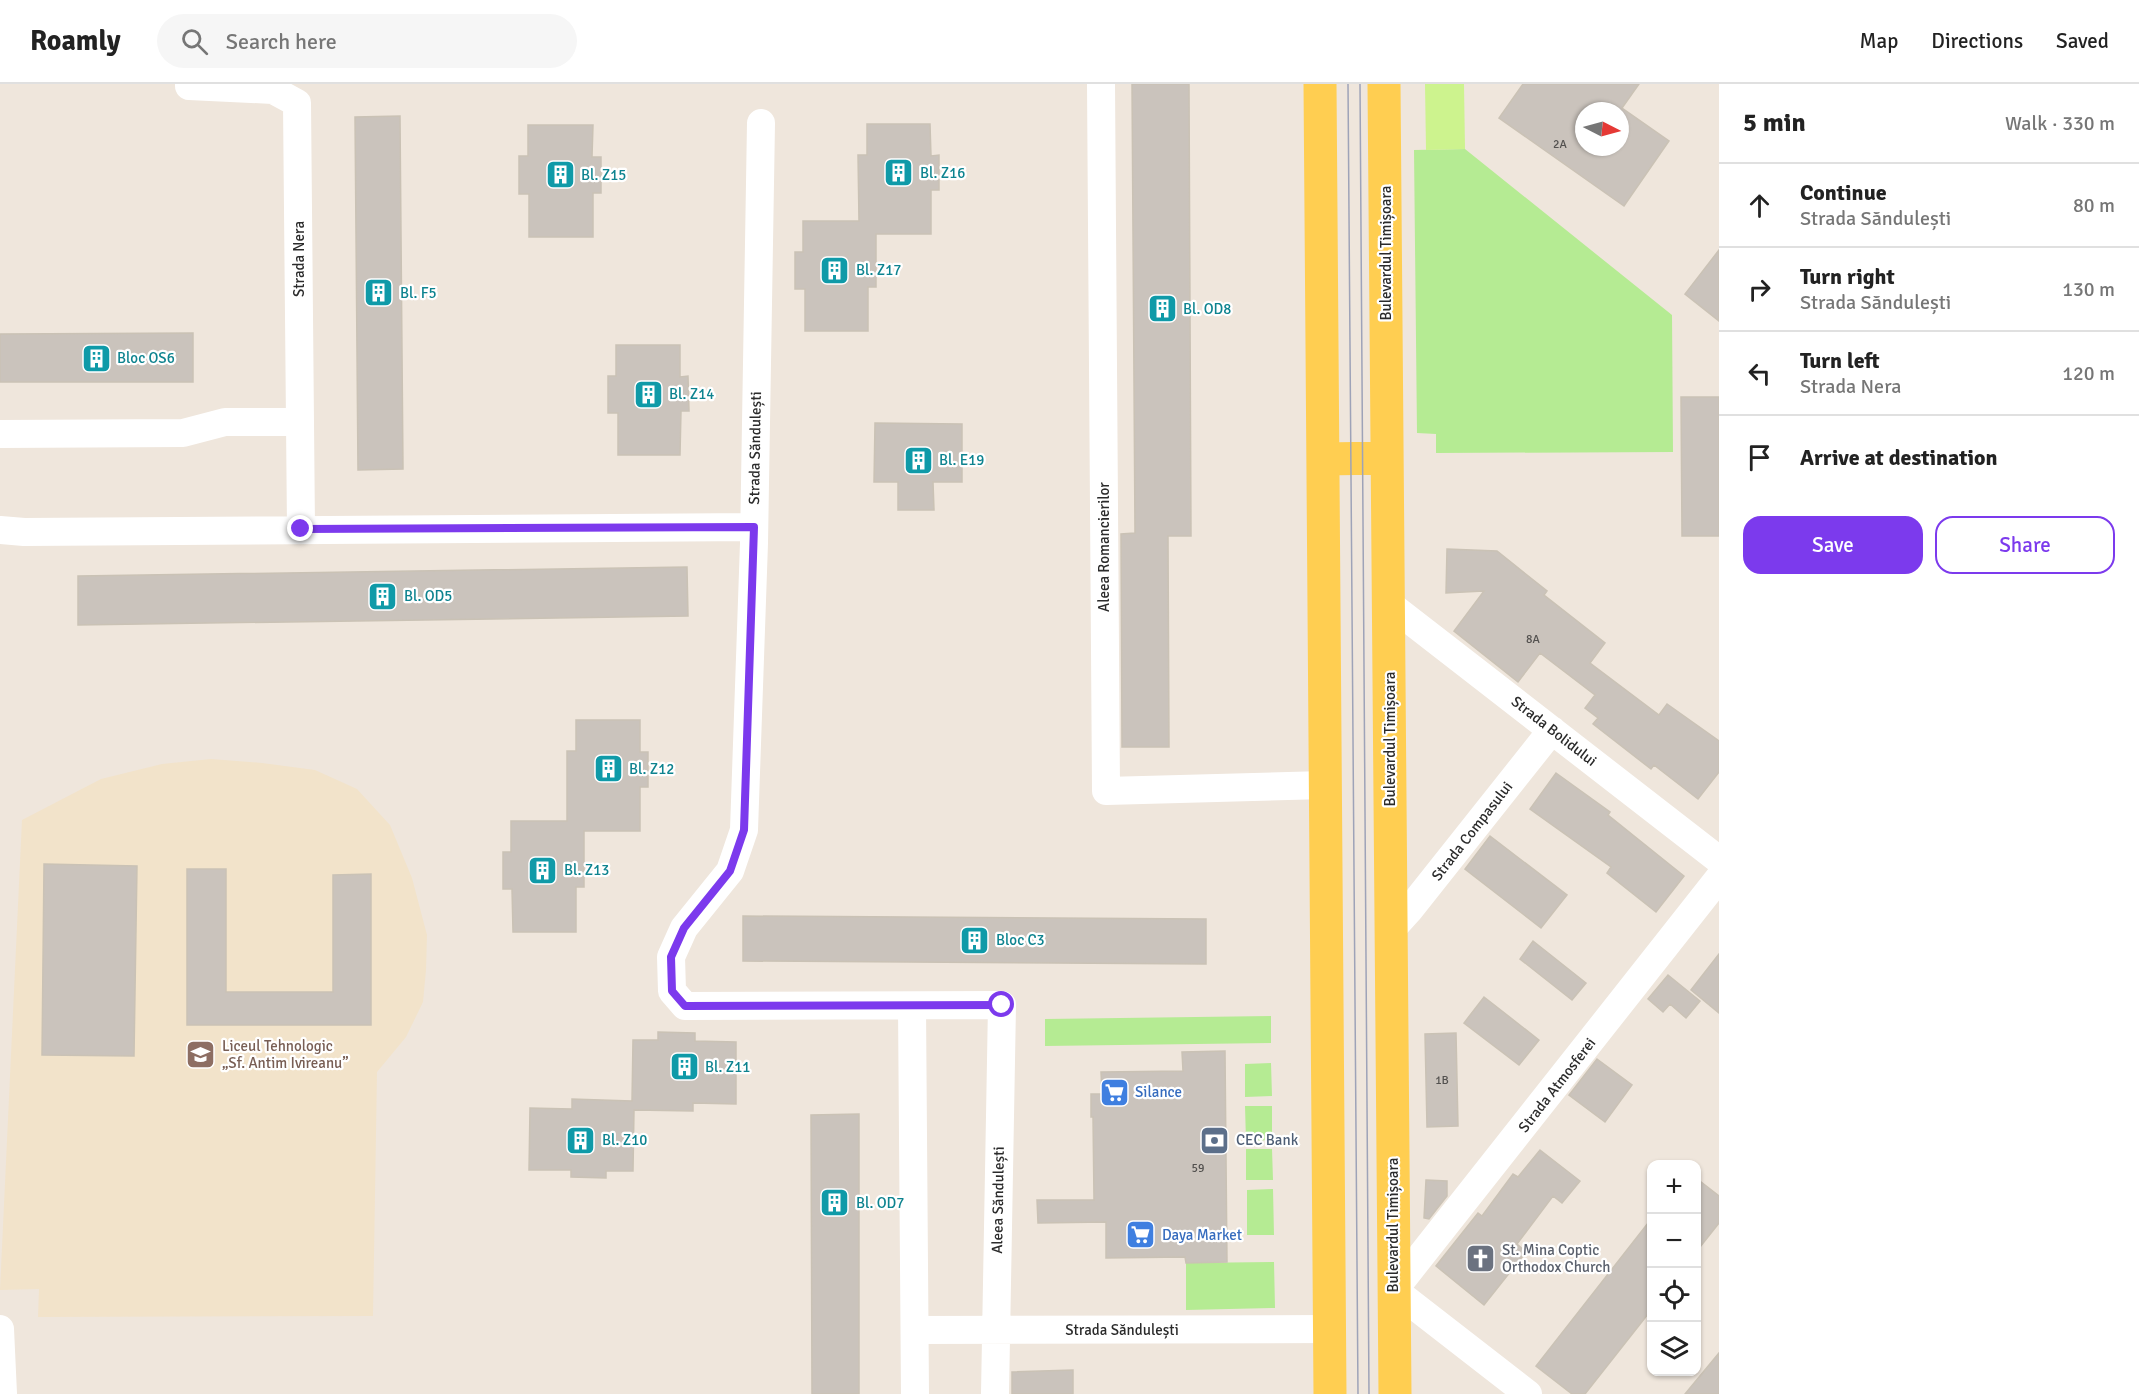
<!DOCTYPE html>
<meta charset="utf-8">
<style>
:root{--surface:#fff;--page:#f6f6f6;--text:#222;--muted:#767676;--line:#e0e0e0;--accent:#7c3aed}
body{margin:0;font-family:Signika,sans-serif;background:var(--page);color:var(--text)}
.controls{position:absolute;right:18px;bottom:18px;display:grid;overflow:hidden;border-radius:12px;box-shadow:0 2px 4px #0004}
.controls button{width:54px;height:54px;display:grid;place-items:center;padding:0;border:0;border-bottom:2px solid var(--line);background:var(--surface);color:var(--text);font:30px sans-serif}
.compass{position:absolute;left:1575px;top:18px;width:54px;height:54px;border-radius:50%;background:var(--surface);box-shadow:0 2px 4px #0004;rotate:96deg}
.stop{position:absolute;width:18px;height:18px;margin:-14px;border:4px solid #7c3aed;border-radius:50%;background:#fff}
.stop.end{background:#7c3aed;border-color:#fff;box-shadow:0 2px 6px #0008}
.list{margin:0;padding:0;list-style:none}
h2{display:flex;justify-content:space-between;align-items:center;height:78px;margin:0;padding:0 24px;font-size:26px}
h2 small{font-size:20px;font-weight:400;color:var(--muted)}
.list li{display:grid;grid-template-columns:39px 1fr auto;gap:18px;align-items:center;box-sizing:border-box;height:84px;padding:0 24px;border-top:2px solid var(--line)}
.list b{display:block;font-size:22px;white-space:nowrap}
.list p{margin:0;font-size:20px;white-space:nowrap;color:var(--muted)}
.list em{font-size:20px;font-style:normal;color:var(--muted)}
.actions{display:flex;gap:12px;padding:18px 24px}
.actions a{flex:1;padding:14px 0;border:2px solid var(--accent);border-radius:18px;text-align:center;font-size:21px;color:var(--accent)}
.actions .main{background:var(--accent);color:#fff}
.icon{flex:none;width:33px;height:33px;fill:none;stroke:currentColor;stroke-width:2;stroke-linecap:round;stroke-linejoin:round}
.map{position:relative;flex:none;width:1719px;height:1310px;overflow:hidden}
header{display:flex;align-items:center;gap:36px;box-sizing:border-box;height:84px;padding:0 30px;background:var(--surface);border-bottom:2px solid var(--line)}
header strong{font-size:28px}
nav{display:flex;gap:33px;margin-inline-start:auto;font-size:21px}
.search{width:420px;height:54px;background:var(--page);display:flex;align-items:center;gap:15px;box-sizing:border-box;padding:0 21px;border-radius:33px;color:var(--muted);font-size:22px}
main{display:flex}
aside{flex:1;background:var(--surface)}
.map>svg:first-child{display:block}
.education{fill:#f2e3ca}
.green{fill:#b5eb93}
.pitch{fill:#cdf38e}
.building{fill:#cac3bc;stroke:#cac2b5;stroke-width:1.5;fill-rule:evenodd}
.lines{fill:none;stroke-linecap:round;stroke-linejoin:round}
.minor{stroke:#fff;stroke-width:28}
.major{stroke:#ffce51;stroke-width:33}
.tram{stroke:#9ea3b8;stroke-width:1.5}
.route{stroke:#7c3aed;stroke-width:8}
.labels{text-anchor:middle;stroke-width:4.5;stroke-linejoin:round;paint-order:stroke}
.number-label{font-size:12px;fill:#53514f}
.culture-label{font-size:15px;fill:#0d838f;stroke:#fff;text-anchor:start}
.street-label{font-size:15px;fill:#2b2b2b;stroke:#fff}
.education-label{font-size:15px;fill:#785e54;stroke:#fff;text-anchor:start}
.shop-label{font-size:15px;fill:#366cbe;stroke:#fff;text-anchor:start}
.service-label{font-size:15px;fill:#4e5e75;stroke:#fff;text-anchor:start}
.worship-label{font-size:15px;fill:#5b616d;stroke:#fff;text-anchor:start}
</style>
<header>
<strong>Roamly</strong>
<div class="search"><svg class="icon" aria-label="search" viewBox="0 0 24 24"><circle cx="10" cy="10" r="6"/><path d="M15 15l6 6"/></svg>Search here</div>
<nav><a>Map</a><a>Directions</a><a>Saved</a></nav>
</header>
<main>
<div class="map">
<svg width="1719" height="1310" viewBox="0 0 1719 1310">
<rect width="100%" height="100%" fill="#efe6dc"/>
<path class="education" d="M 211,675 L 262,679 L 315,686 L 357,705 L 390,741 L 412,794 L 427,851 L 426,886 L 423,918 L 406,953 L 377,988 L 373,1232 L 38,1233 L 39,1205 L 0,1206 L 22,736 L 101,695 L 162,680 Z"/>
<path class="green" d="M 1465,65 L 1672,231 L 1673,368 L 1436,369 L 1436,350 L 1417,349 L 1414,66 Z
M 1271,932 L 1271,959 L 1045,962 L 1045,935 Z
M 1271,979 L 1272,1012 L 1245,1013 L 1245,980 Z
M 1245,1022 L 1272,1022 L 1272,1056 L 1246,1057 Z
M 1272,1065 L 1273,1096 L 1246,1096 L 1246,1065 Z
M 1273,1105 L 1274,1151 L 1247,1151 L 1247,1106 Z
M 1274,1178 L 1275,1224 L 1186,1226 L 1186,1179 Z"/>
<path class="pitch" d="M 1425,0 L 1464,0 L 1465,65 L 1426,66 Z"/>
<path class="building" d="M 1132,0 L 1189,0 L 1191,452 L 1168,452 L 1169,663 L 1122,663 L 1121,450 L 1135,449 Z
M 1523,0 L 1639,0 L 1622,24 L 1669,57 L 1624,122 L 1499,34 ZM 1584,27 L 1620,27 L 1620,63 L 1584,63 Z
M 400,32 L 403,385 L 358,386 L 355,33 Z
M 867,40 L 930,40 L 931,72 L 939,71 L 939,106 L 931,106 L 931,150 L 876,150 L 876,203 L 868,203 L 868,247 L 805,247 L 805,205 L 795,205 L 795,168 L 803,168 L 803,137 L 859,137 L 858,71 L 867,71 Z
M 528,41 L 593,41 L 592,73 L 601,73 L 601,109 L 593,109 L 593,153 L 529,153 L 529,110 L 519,110 L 519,72 L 528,72 Z
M 1719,166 L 1719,237 L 1685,210 Z
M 193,249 L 193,298 L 0,298 L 0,250 Z
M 616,261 L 680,261 L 680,293 L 688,292 L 689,327 L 681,327 L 680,371 L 618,371 L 618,329 L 608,329 L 608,292 L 616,292 Z
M 1681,313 L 1719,313 L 1719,452 L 1682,452 Z
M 875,339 L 962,340 L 962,398 L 933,398 L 934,426 L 898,426 L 898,398 L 874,398 Z
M 1447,465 L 1497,467 L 1547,507 L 1544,511 L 1605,559 L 1590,579 L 1659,631 L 1667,620 L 1719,657 L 1719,688 L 1698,715 L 1654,681 L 1651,685 L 1593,640 L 1598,634 L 1585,624 L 1595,611 L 1540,569 L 1518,598 L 1454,547 L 1484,507 L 1446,509 Z
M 687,483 L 688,532 L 78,541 L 78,492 Z
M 576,636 L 640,636 L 640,668 L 648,668 L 648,703 L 640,703 L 640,747 L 584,747 L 584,803 L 576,803 L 576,848 L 513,848 L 512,805 L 503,805 L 503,768 L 511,768 L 511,737 L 567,737 L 567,667 L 576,667 Z
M 1556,689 L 1610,728 L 1608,731 L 1684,792 L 1656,828 L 1607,789 L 1611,783 L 1530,725 Z
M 1490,752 L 1567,811 L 1541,844 L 1465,785 Z
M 44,780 L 137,782 L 134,972 L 42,971 Z
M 187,785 L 226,785 L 226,908 L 333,908 L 333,791 L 371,790 L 371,941 L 187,941 Z
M 743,832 L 1206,835 L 1206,880 L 743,877 Z
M 1533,857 L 1586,899 L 1572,916 L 1520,875 Z
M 1719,870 L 1719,929 L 1691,906 Z
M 1668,891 L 1700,917 L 1686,934 L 1670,920 L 1663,928 L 1648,915 Z
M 1484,913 L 1539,956 L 1519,981 L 1464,939 Z
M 658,948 L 695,949 L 695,957 L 736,958 L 736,1020 L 693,1019 L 693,1027 L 634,1026 L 633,1087 L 606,1087 L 606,1094 L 571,1093 L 571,1086 L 529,1086 L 530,1024 L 572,1025 L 572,1015 L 632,1017 L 633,956 L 658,956 Z
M 1456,949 L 1458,1042 L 1427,1043 L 1425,950 Z
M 1225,967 L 1227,1178 L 1186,1179 L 1185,1173 L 1106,1174 L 1106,1138 L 1038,1139 L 1037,1116 L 1094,1116 L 1093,1033 L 1091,1033 L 1091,1010 L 1102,1010 L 1101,988 L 1183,987 L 1182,968 Z
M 1597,975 L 1632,1001 L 1605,1038 L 1569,1011 Z
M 859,1030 L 859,1310 L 812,1310 L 811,1031 Z
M 1540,1066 L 1580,1097 L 1562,1119 L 1553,1112 L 1517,1160 L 1526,1168 L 1484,1221 L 1436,1182 L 1478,1129 L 1482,1132 L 1513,1090 L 1518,1093 Z
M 1696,1094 L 1719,1112 L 1719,1139 L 1696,1168 Z
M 1426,1096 L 1447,1097 L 1447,1112 L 1429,1135 L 1424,1134 Z
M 1652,1134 L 1652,1225 L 1585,1310 L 1572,1310 L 1536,1282 Z
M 1719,1269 L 1719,1310 L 1685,1310 Z
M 1073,1286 L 1073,1310 L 1012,1310 L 1012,1288 Z"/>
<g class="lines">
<path class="minor" d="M 189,0 L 189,2 L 273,6 L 297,19 L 301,445
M 1101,0 L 1106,707 L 1325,701
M 761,39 L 754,459 L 744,746 L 730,787 L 684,844 L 671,873 L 672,907 L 685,922 L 1002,921 L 995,1310
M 0,350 L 183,349 L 225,338 L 300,338
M 0,446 L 24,448 L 754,443
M 1389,520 L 1719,776
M 1391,846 L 1410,825 L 1552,646
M 912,922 L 915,1310
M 0,1245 L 3,1310
M 915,1246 L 1329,1245
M 1528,1310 L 1394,1206 L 1719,794"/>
<path class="major" d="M 1320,0 L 1330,1310
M 1384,0 L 1395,1310
M 1323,375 L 1387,374"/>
<path class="tram" d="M 1348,0 L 1358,1310
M 1360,0 L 1369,1310"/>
</g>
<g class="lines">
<path class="route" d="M 301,445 L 754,443 L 744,746 L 730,787 L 684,844 L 671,873 L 672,907 L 685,922 L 1002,921"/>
</g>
<defs>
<symbol id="building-square" viewBox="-11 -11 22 22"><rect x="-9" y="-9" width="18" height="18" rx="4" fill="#0f9aa8" stroke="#fff"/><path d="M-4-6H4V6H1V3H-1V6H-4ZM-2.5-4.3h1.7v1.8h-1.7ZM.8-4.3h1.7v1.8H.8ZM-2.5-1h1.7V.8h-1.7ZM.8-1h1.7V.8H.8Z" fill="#fff"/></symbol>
<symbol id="school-square" viewBox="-11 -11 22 22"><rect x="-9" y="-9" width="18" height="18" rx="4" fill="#8d6e63" stroke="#fff"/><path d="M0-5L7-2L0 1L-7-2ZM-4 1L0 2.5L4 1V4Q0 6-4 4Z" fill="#fff"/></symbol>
<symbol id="supermarket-square" viewBox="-11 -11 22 22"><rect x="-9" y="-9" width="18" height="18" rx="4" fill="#3f7fe0" stroke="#fff"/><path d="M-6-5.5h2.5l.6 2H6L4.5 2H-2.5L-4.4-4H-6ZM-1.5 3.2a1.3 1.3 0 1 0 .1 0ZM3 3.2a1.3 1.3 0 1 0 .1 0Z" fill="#fff"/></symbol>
<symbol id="bank-square" viewBox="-11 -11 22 22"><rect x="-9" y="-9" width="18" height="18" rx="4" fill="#5c6f8a" stroke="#fff"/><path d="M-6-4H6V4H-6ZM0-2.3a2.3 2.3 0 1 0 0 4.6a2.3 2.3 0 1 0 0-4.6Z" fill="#fff"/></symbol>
<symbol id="church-square" viewBox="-11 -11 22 22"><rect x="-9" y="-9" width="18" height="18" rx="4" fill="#6b7280" stroke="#fff"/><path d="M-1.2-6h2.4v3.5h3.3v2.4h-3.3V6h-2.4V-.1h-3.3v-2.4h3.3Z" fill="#fff"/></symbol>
</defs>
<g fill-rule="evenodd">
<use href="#building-square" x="882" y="72" width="33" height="33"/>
<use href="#building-square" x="544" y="74" width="33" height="33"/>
<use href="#building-square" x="818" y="170" width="33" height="33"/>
<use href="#building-square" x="362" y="192" width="33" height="33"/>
<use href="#building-square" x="1146" y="208" width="33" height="33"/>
<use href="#building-square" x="80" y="258" width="33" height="33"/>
<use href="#building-square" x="632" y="294" width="33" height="33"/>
<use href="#building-square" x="902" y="360" width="33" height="33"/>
<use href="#building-square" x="366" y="496" width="33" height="33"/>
<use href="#building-square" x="592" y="668" width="33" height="33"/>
<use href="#building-square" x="526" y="770" width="33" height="33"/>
<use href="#building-square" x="958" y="840" width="33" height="33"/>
<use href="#school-square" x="184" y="954" width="33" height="33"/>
<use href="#building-square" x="668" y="966" width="33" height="33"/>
<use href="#supermarket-square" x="1098" y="992" width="33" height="33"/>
<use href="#building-square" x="564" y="1040" width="33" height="33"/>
<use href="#bank-square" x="1198" y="1040" width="33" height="33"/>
<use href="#building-square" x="818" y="1102" width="33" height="33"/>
<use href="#supermarket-square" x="1124" y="1134" width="33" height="33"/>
<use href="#church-square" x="1464" y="1158" width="33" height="33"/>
</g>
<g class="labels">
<g class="number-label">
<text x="1560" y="64">2A</text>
<text x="1533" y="559">8A</text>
<text x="1442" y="1000">1B</text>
<text x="1198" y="1088">59</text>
</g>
<g class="culture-label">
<text x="920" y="94">Bl. Z16</text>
<text x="581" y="96">Bl. Z15</text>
<text x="856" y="191">Bl. Z17</text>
<text x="400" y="214">Bl. F5</text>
<text x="1183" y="230">Bl. OD8</text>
<text x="117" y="279">Bloc OS6</text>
<text x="669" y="315">Bl. Z14</text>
<text x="939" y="381">Bl. E19</text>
<text x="404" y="517">Bl. OD5</text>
<text x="629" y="690">Bl. Z12</text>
<text x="564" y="791">Bl. Z13</text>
<text x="996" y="861">Bloc C3</text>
<text x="705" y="988">Bl. Z11</text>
<text x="602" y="1061">Bl. Z10</text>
<text x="856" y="1124">Bl. OD7</text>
</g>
<g class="street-label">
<text transform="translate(1386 169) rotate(-90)" y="5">Bulevardul Timișoara</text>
<text transform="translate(299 175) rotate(-90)" y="5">Strada Nera</text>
<text transform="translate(755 364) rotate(-89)" y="5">Strada Săndulești</text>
<text transform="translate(1104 463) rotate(-90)" y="5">Aleea Romancierilor</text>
<text transform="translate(1554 647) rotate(38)" y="5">Strada Bolidului</text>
<text transform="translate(1390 655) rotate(-90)" y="5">Bulevardul Timișoara</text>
<text transform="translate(1472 747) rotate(-52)" y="5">Strada Compasului</text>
<text transform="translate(1557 1001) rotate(-52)" y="5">Strada Atmosferei</text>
<text transform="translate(998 1116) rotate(-89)" y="5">Aleea Săndulești</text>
<text transform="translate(1393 1141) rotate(-90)" y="5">Bulevardul Timișoara</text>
<text x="1122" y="1251">Strada Săndulești</text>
</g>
<g class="education-label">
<text x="222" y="967">Liceul Tehnologic<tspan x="222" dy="17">„Sf. Antim Ivireanu”</tspan></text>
</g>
<g class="shop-label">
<text x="1135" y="1013">Silance</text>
<text x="1162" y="1156">Daya Market</text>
</g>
<g class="service-label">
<text x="1236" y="1061">CEC Bank</text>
</g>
<g class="worship-label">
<text x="1502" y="1171">St. Mina Coptic<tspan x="1502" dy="17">Orthodox Church</tspan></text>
</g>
</g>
</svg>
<div class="controls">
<button>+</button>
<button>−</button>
<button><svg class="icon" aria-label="locate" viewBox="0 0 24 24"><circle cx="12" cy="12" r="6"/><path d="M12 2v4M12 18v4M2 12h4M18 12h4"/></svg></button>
<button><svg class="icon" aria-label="layers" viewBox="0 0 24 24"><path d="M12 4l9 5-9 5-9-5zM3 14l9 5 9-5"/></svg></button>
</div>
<svg class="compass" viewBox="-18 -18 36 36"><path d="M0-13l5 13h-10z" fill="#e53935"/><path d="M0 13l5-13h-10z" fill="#767676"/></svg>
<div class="stop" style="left:1002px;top:921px"></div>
<div class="stop end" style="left:301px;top:445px"></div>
</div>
<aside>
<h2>5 min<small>Walk · 330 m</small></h2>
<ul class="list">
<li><svg class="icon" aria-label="ahead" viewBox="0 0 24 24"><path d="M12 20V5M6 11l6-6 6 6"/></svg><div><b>Continue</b><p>Strada Săndulești</p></div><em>80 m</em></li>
<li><svg class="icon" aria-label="right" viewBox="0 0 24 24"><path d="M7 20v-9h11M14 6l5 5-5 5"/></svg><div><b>Turn right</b><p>Strada Săndulești</p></div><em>130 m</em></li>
<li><svg class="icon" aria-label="left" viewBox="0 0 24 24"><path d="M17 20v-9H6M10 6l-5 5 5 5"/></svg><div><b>Turn left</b><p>Strada Nera</p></div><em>120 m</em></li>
<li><svg class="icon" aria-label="arrive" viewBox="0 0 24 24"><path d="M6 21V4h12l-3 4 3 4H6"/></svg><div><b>Arrive at destination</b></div></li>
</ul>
<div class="actions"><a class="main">Save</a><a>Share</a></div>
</aside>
</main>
